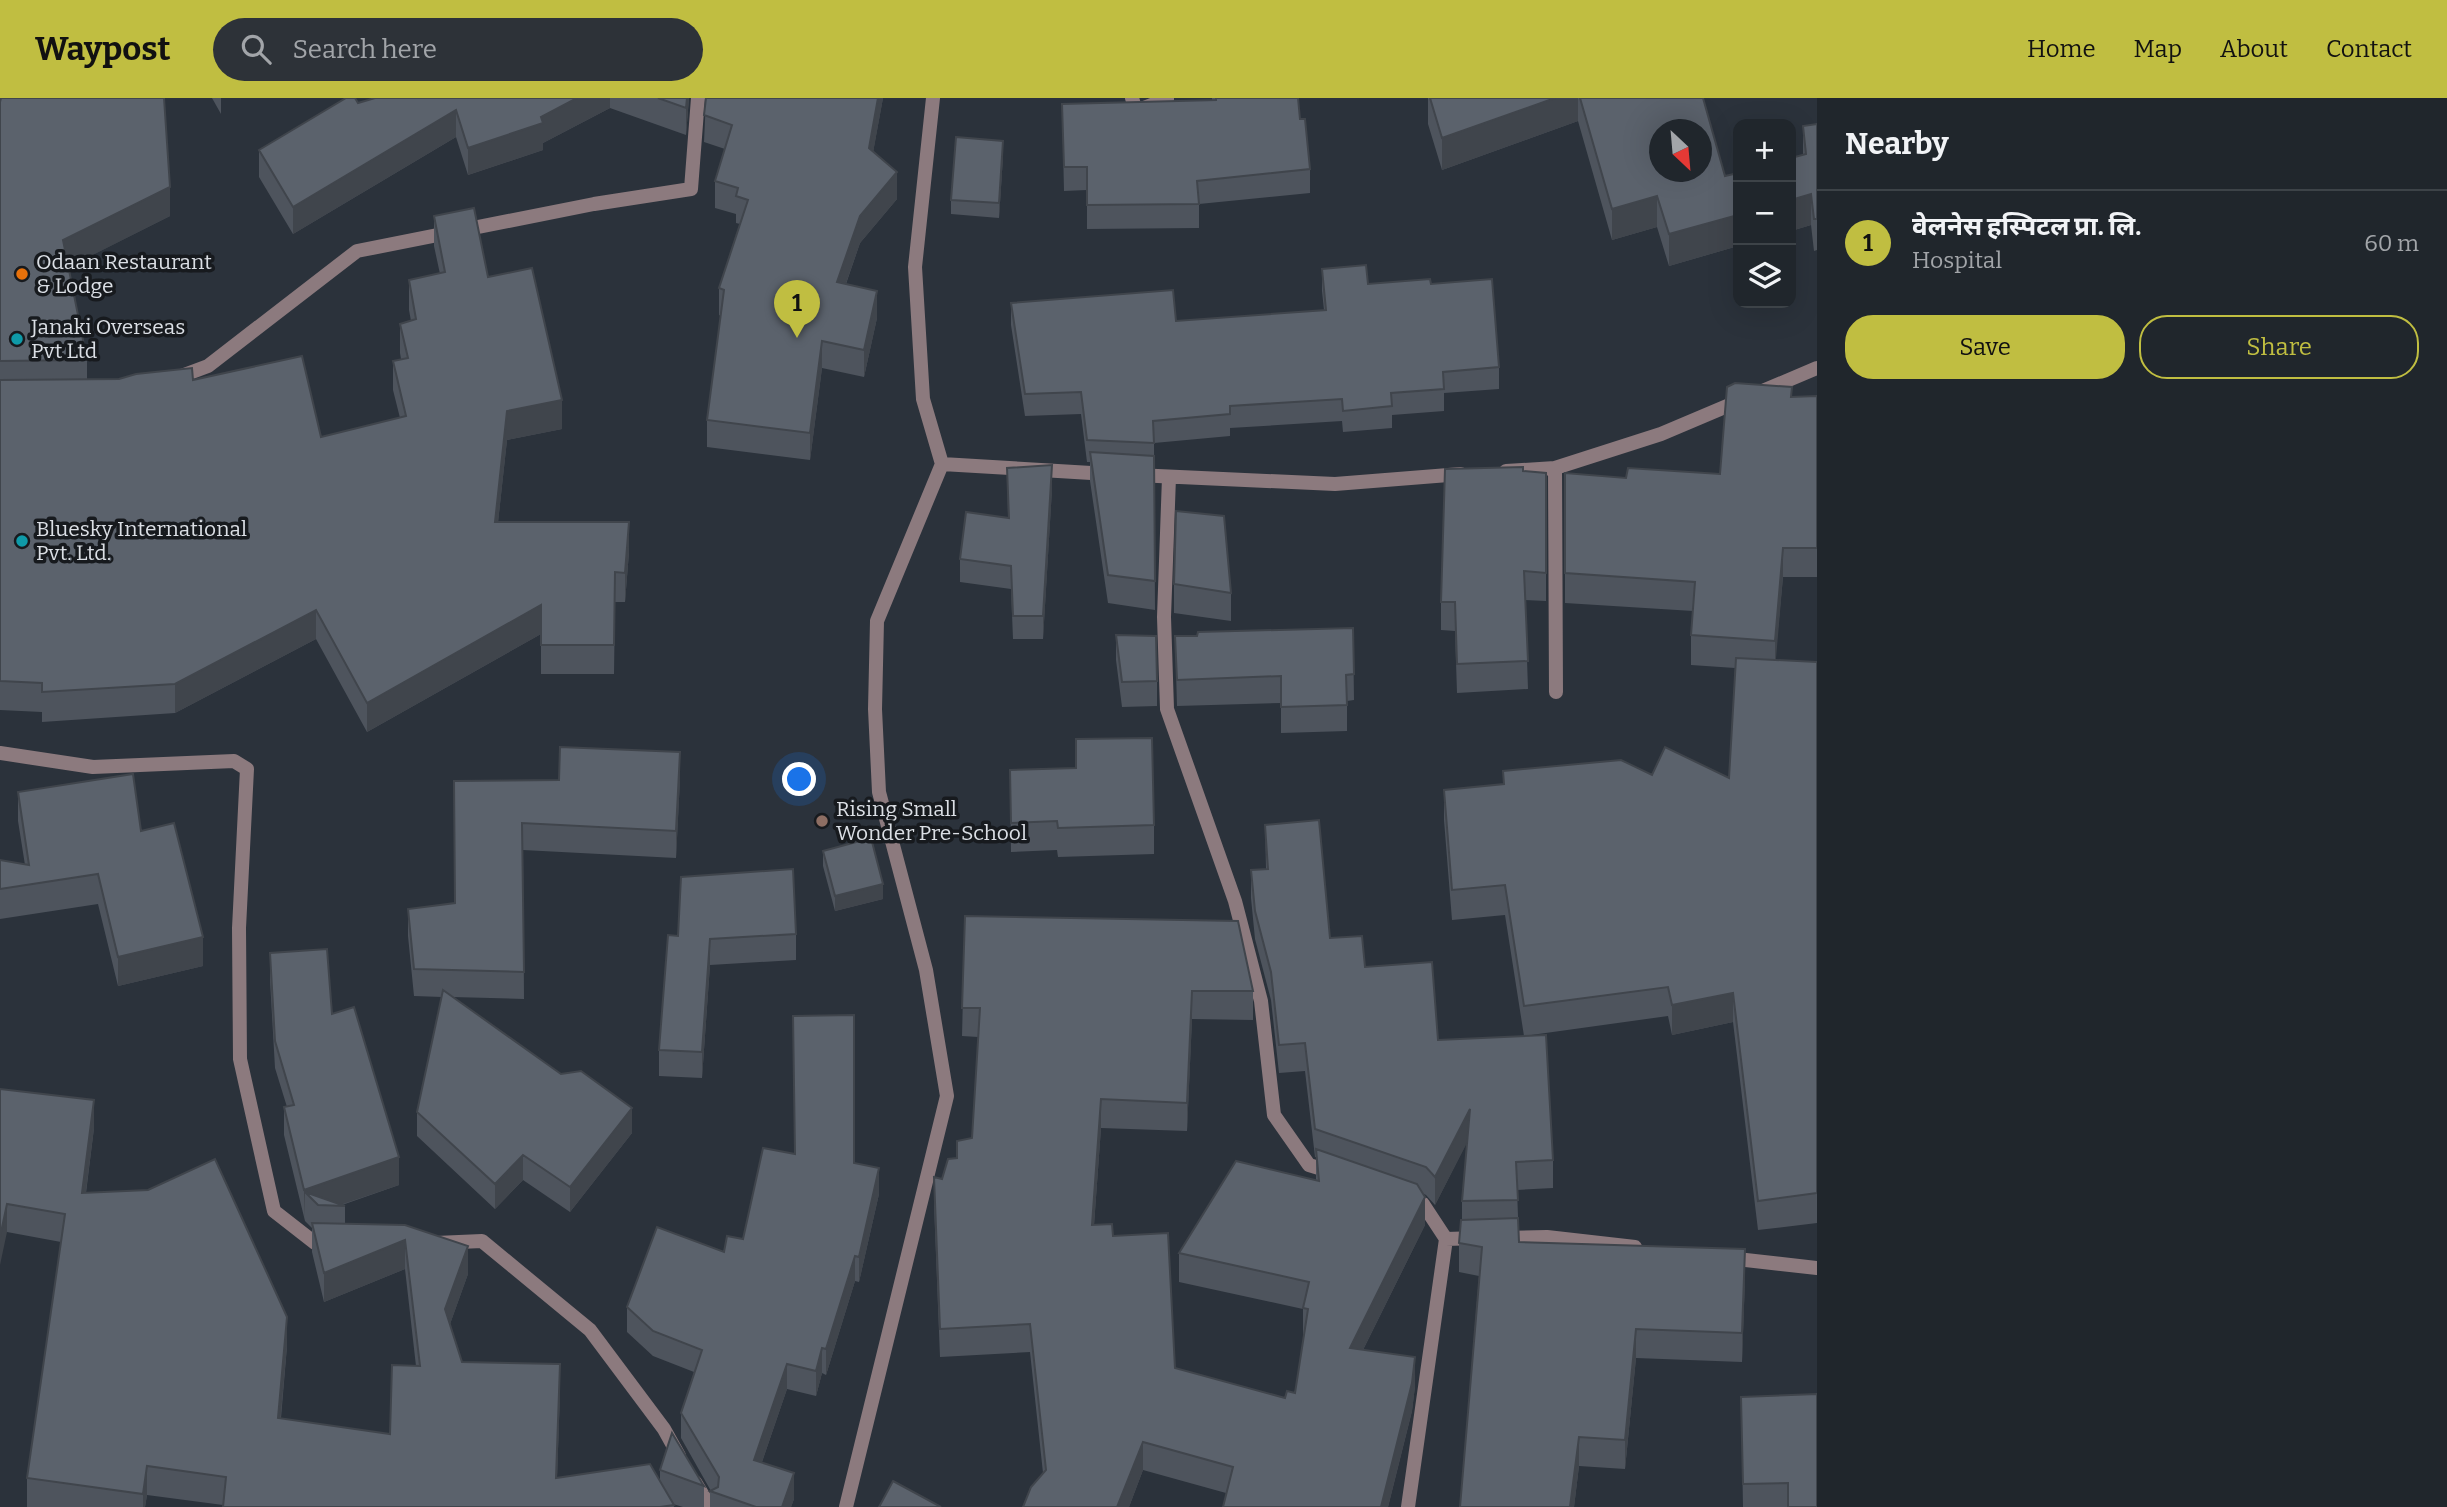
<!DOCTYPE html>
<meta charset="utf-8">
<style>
:root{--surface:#20262c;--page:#2d3238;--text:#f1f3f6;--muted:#a2a5a9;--line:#3d4348;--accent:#c0be41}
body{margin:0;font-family:Bitter,"Noto Sans Devanagari",serif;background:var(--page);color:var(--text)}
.controls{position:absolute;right:21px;top:21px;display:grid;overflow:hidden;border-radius:14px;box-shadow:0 7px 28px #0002}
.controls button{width:63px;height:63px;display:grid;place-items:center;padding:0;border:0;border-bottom:2px solid var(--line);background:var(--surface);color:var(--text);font:35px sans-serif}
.compass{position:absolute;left:1649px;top:21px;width:63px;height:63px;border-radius:50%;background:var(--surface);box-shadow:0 7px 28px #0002;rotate:154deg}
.you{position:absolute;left:800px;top:682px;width:24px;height:24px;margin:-18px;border:5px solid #fff;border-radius:50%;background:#1a73e8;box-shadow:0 0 0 10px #1a73e833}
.badge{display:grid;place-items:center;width:46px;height:46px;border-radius:50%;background:var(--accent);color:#111;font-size:23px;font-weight:700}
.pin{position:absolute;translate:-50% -58px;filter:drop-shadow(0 2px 4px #0008)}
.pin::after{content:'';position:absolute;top:37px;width:24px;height:21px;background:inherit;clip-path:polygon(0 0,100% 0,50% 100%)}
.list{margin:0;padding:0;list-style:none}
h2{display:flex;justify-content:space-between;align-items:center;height:91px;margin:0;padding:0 28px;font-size:30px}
h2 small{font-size:23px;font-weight:400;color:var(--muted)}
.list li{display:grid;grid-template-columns:46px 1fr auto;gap:21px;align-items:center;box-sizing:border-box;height:105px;padding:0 28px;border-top:2px solid var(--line)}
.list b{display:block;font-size:26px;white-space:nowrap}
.list p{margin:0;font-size:23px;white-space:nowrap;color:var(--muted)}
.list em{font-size:23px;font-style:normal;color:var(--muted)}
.actions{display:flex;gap:14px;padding:21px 28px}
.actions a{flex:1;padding:16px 0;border:2px solid var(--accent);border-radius:28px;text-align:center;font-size:24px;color:var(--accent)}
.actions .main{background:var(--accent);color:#111}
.icon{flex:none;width:38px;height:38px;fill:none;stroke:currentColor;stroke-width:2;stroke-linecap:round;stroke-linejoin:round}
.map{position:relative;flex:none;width:1817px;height:1409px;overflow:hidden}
header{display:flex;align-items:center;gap:42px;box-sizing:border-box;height:98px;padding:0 35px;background:var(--accent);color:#111}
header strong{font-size:33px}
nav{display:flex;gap:38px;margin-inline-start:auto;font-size:24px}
.search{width:490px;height:63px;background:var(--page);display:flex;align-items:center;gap:18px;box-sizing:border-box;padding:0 24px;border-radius:38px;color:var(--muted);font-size:26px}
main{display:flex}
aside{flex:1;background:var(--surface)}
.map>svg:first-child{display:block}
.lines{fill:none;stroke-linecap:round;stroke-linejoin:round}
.minor{stroke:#8c7a7e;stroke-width:14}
.wall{fill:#4e545d}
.shaded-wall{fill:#40454c}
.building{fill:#5b626c;stroke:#40454c;stroke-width:2;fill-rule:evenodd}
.food-dot{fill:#e8710a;stroke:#171a1e;stroke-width:2.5}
.culture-dot{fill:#0f9aa8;stroke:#171a1e;stroke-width:2.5}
.education-dot{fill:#8d6e63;stroke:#171a1e;stroke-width:2.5}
.labels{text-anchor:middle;stroke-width:7;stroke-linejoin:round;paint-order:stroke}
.poi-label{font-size:21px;fill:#dbdfe5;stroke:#171a1e;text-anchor:start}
</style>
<header>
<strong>Waypost</strong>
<div class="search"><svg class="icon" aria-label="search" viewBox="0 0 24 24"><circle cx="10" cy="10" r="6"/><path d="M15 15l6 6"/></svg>Search here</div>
<nav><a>Home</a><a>Map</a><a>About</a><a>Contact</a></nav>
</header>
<main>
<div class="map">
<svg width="1817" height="1409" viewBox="0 0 1817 1409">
<rect width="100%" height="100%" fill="#2b323b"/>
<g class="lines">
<path class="minor" d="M 1132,0 L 1136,13 L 1167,1
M 176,280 L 208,268 L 357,153 L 594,106 L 691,91 L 698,0
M 942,366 L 1108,376
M 1555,370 L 1556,594
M 1506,373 L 1555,370 L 1661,336 L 1817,270
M 1136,377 L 1335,386 L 1461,376
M 1169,379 L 1164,519 L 1167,611 L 1235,803 L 1261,903 L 1274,1017 L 1309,1067 L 1332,1074
M 0,655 L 93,669 L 234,663 L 247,671 L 239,830 L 240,961 L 274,1113 L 315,1145 L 328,1146
M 1411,1102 L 1423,1106 L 1446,1141
M 1502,1140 L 1547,1139 L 1635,1149
M 436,1145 L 482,1143 L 590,1232 L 664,1331 L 679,1358
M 1728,1160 L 1817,1170
M 695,1384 L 710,1409
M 846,1409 L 947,998 L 926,872 L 879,694 L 875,611 L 877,523 L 942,366 L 923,301 L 915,169 L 933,0
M 1408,1409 L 1446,1141 L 1478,1140"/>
</g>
<path class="wall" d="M 0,0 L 170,118 L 68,169 L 87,262 L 87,282 L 193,282 L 321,339 L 400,320 L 393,292 L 393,263 L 401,261 L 400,255 L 400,226 L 411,223 L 409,212 L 409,182 L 440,176 L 434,148 L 434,118 L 488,179 L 562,331 L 507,342 L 498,424 L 629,454 L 625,504 L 615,504 L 614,576 L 541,576 L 541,536 L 367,634 L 316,541 L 175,615 L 42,624 L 42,614 L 0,612 Z
M 212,0 L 221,0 L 221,16 Z
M 375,0 L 689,0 L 686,37 L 610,10 L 543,45 L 543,52 L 468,77 L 456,39 L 293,136 L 259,79 L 259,52 L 358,5 Z
M 706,0 L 883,0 L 873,54 L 897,101 L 860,145 L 846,186 L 877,220 L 864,279 L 822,270 L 810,362 L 707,349 L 707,322 L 721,218 L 719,217 L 719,190 L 740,126 L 736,125 L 736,116 L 715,110 L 715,83 L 725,51 L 704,44 Z
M 1212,0 L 1298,0 L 1300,21 L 1310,71 L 1310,95 L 1199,106 L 1199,130 L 1087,131 L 1087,92 L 1064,93 L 1062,6 L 1212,3 Z
M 1428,0 L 1703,0 L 1725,78 L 1738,75 L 1738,148 L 1669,168 L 1657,129 L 1612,142 L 1578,23 L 1442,72 L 1428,26 Z
M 1817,26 L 1817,152 L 1814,153 L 1811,127 L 1791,133 L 1791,60 L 1803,57 L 1803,28 Z
M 1003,58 L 999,120 L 951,116 L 951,102 Z
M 1322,171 L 1368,186 L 1431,186 L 1499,269 L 1499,291 L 1444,295 L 1444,313 L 1392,317 L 1392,330 L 1343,334 L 1342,323 L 1230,330 L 1230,338 L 1154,345 L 1155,512 L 1108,505 L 1090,383 L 1090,364 L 1087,364 L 1081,316 L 1025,318 L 1011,227 L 1011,205 L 1176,223 L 1324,212 L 1322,193 Z
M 1817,298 L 1817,479 L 1783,479 L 1775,562 L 1817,564 L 1817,1125 L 1758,1132 L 1733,924 L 1672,937 L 1668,918 L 1524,938 L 1505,817 L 1452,822 L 1444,722 L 1444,692 L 1652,677 L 1729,680 L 1735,570 L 1691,567 L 1691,537 L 1693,513 L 1565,505 L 1565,375 L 1626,380 L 1720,376 L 1792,299 Z
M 1007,370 L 1052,391 L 1043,541 L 1013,541 L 1011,491 L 960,484 L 960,461 L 1008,420 Z
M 1546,375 L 1546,503 L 1525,502 L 1528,591 L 1457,595 L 1455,533 L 1441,532 L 1441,504 Z
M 1174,486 L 1231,495 L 1231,523 L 1174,515 Z
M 1353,530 L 1354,602 L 1347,603 L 1347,633 L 1281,635 L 1281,605 L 1177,608 L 1175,538 L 1197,538 Z
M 1116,537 L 1157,583 L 1157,608 L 1122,609 L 1116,562 Z
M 1010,672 L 1154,727 L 1154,756 L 1058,759 L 1057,752 L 1011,754 Z
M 680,681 L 676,760 L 523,752 L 524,901 L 452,899 L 632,1035 L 570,1114 L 523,1082 L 495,1111 L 417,1038 L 417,1014 L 442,899 L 414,898 L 408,838 L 408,811 L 454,805 L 454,683 Z
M 18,694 L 141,733 L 203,868 L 118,888 L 98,806 L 0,821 L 0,762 L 25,767 L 18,723 Z
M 1265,727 L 1330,840 L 1365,869 L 1438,942 L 1553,1062 L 1553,1090 L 1517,1092 L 1519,1144 L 1745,1180 L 1742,1264 L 1636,1260 L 1625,1371 L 1579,1368 L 1574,1409 L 1460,1409 L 1479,1178 L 1459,1174 L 1459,1145 L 1462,1122 L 1462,1103 L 1467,1044 L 1435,1107 L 1426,1097 L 1424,1096 L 1425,1127 L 1363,1252 L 1415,1288 L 1412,1313 L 1388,1409 L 1223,1409 L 1226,1395 L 1143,1372 L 1129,1409 L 1023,1409 L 1043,1375 L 1030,1254 L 940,1259 L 934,1107 L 934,1079 L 942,1081 L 972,1040 L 978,939 L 962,938 L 965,818 L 1253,893 L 1253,922 L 1192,921 L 1187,1033 L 1101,1030 L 1094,1127 L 1113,1138 L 1175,1270 L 1285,1300 L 1295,1295 L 1304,1238 L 1303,1238 L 1303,1211 L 1179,1184 L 1179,1155 L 1316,1082 L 1316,1059 L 1315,1059 L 1305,973 L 1279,975 L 1271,902 L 1255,841 L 1251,800 L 1251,772 L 1266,771 Z
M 823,753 L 883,801 L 835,813 L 823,768 Z
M 796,836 L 796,862 L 710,867 L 702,980 L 659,978 L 659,952 L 678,838 Z
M 270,855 L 332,916 L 399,1087 L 342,1107 L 345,1108 L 345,1126 L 405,1127 L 468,1176 L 450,1226 L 462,1264 L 560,1295 L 557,1380 L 660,1383 L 660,1372 L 702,1385 L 704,1388 L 704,1409 L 683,1409 L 673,1406 L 674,1409 L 223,1409 L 223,1407 L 147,1397 L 145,1409 L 27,1409 L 27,1380 L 61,1144 L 7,1134 L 0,991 L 94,1030 L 86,1095 L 287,1248 L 281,1320 L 390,1336 L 416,1268 L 405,1171 L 324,1204 L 312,1154 L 312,1130 L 305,1123 L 284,1037 L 284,1009 L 287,1009 L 275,970 L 270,882 Z
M 794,1056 L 854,1065 L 879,1096 L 859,1184 L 855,1183 L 826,1277 L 822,1275 L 816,1298 L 787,1291 L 762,1364 L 794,1401 L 791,1409 L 710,1409 L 710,1393 L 711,1393 L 681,1340 L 681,1315 L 694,1274 L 653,1258 L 627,1234 L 627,1209 L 724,1154 L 743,1141 Z
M 1741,1299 L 1817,1409 L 1743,1409 Z"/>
<path class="shaded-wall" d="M 577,0 L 610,0 L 610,10 L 543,45 L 543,52 L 468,77 L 468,50 L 541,19 Z
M 687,0 L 689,0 L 686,37 L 686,10 Z
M 878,0 L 883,0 L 869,77 L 869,50 Z
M 1555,0 L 1578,0 L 1578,23 L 1442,72 L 1442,40 Z
M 456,12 L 456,39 L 293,136 L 293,109 Z
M 1003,43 L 1003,58 L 999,120 L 999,105 Z
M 897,74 L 897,101 L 860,145 L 837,211 L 837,184 L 860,118 Z
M 170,89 L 170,118 L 63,172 L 63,142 Z
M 1811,96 L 1811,127 L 1791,133 L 1791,102 Z
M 1657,98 L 1657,129 L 1612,142 L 1612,111 Z
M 1738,117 L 1738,148 L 1669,168 L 1669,136 Z
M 877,193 L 877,220 L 864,279 L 864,252 Z
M 822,243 L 822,270 L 810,362 L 810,335 Z
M 562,302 L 562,331 L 507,342 L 495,453 L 495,424 L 507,313 Z
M 1052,367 L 1052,391 L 1043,541 L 1043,518 Z
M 629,424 L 629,454 L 625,504 L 625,475 Z
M 1783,450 L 1783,479 L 1775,572 L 1775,543 Z
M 541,507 L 541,536 L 367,634 L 367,605 Z
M 316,512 L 316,541 L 175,615 L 175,586 Z
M 680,654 L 680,681 L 676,760 L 676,733 Z
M 883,786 L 883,801 L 835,813 L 835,798 Z
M 203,839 L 203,868 L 118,888 L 118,859 Z
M 710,841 L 710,867 L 702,980 L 702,954 Z
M 1192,893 L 1192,921 L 1187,1033 L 1187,1005 Z
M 1733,895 L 1733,924 L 1672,937 L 1672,907 Z
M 1101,1001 L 1101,1030 L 1092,1155 L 1092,1127 Z
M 94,1002 L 94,1030 L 82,1124 L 82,1095 Z
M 632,1010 L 632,1035 L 570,1114 L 570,1089 Z
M 1470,1011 L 1470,1039 L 1435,1107 L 1435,1079 Z
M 523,1057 L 523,1082 L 495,1111 L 495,1086 Z
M 399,1059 L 399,1087 L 340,1107 L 305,1094 L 304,1120 L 304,1092 Z
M 879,1070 L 879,1096 L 859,1184 L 859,1159 Z
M 1425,1099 L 1425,1127 L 1350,1278 L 1350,1250 Z
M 7,1106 L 7,1134 L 0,1167 L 0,1139 Z
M 405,1142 L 405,1171 L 324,1204 L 324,1175 Z
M 468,1148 L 468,1176 L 445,1240 L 445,1211 Z
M 1745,1151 L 1745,1180 L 1742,1264 L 1742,1235 Z
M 855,1158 L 855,1183 L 826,1277 L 826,1251 Z
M 287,1219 L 287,1248 L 278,1348 L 278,1320 Z
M 1636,1231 L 1636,1260 L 1625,1371 L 1625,1342 Z
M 822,1250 L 822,1275 L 816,1298 L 816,1273 Z
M 1415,1259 L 1415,1288 L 1412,1313 L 1388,1409 L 1381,1409 Z
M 560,1266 L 560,1295 L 556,1408 L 556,1380 Z
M 787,1266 L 787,1291 L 754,1387 L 754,1362 Z
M 1579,1339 L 1579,1368 L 1574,1409 L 1570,1409 Z
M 1143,1344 L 1143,1372 L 1129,1409 L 1117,1409 Z
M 147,1368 L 147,1397 L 145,1409 L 143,1409 L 143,1396 Z
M 794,1375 L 794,1401 L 791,1409 L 782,1409 Z"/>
<path class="building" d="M 1,0 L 164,0 L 170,89 L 63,142 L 87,262 L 0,263 L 0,4 Z
M 346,0 L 355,0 L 358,5 L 375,0 L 577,0 L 541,19 L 543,25 L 468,50 L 456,12 L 293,109 L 259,52 Z
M 658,0 L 687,0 L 686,10 Z
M 706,0 L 878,0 L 869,50 L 897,74 L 860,118 L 837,184 L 877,193 L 864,252 L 822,243 L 810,335 L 707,322 L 724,192 L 719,190 L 748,102 L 736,98 L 738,90 L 715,83 L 732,27 L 704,17 Z
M 1216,0 L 1298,0 L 1300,21 L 1305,21 L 1310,71 L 1197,83 L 1199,106 L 1087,107 L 1087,69 L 1064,69 L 1062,6 L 1216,2 Z
M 1430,0 L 1555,0 L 1442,40 Z
M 1580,0 L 1703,0 L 1725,78 L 1738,75 L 1738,117 L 1669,136 L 1657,98 L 1612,111 ZM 1660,32 L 1702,32 L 1702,74 L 1660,74 Z
M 1817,26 L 1817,121 L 1814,121 L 1811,96 L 1791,102 L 1791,60 L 1806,56 L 1803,28 Z
M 956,39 L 1003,43 L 999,105 L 951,102 Z
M 474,110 L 488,179 L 532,170 L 562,302 L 507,313 L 495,424 L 629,424 L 625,475 L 615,474 L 614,547 L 541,547 L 541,507 L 367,605 L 316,512 L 175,586 L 42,594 L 42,585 L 0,583 L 0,282 L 119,281 L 136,276 L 192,270 L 193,282 L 302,258 L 321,339 L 406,318 L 393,263 L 408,260 L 400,226 L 416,221 L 409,182 L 445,174 L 434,118 Z
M 1366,167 L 1368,186 L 1430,181 L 1431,186 L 1492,181 L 1499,269 L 1443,274 L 1444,291 L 1391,295 L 1392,308 L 1343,313 L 1342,301 L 1230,308 L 1230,316 L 1153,323 L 1154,345 L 1087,342 L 1081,294 L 1025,296 L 1011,205 L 1173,192 L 1176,223 L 1326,212 L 1322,171 Z
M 1735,285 L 1792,289 L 1791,299 L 1817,298 L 1817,450 L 1783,450 L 1775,543 L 1691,537 L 1695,484 L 1565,475 L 1565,375 L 1626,380 L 1628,370 L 1720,376 L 1727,289 Z
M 1090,354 L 1154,358 L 1155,483 L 1108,477 Z
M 1052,367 L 1043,518 L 1013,518 L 1011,468 L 960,461 L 966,414 L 1009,420 L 1007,370 Z
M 1523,369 L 1523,373 L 1546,375 L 1546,475 L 1524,473 L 1528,563 L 1457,566 L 1455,504 L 1441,504 L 1445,371 Z
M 1176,413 L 1224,418 L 1231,495 L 1174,486 Z
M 1353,530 L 1354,576 L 1346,577 L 1347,607 L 1281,609 L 1281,578 L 1177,582 L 1175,538 L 1197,538 L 1198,534 Z
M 1116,537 L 1156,538 L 1157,583 L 1122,584 Z
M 1736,560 L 1817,564 L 1817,1095 L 1758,1103 L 1733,895 L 1672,907 L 1668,889 L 1524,908 L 1505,787 L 1452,792 L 1444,692 L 1504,686 L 1503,673 L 1621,662 L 1652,677 L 1665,649 L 1729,680 Z
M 1152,640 L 1154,727 L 1058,730 L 1057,723 L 1011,725 L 1010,672 L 1076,670 L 1076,641 Z
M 560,649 L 680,654 L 676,733 L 522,725 L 524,874 L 414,871 L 408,811 L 455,805 L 454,683 L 559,682 Z
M 133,676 L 141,733 L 174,725 L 203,839 L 118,859 L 98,776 L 0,791 L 0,762 L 29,767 L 18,694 Z
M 1319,722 L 1330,840 L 1362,838 L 1365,869 L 1432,864 L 1438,942 L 1546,937 L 1553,1062 L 1516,1064 L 1518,1102 L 1462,1103 L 1470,1011 L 1435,1079 L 1426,1069 L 1315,1031 L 1305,945 L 1279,947 L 1271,874 L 1255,813 L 1251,772 L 1268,771 L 1265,727 Z
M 871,740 L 883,786 L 835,798 L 823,753 Z
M 793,771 L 796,836 L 710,841 L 702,954 L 659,952 L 668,837 L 678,838 L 681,779 Z
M 965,818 L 1238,823 L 1253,893 L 1192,893 L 1187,1005 L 1101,1001 L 1092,1127 L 1112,1126 L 1113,1138 L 1168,1135 L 1175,1270 L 1285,1300 L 1287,1293 L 1295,1295 L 1308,1211 L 1303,1210 L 1309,1184 L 1179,1155 L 1236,1063 L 1319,1083 L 1316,1051 L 1417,1086 L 1425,1099 L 1350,1250 L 1415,1259 L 1412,1285 L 1381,1409 L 1223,1409 L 1233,1369 L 1143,1344 L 1117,1409 L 1023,1409 L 1031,1389 L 1046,1372 L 1030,1226 L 940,1231 L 934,1079 L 942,1081 L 948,1061 L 957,1060 L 957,1043 L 972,1040 L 980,910 L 962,910 Z
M 327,851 L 332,916 L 354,909 L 399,1059 L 304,1092 L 284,1009 L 294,1007 L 275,943 L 270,855 Z
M 443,892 L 561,976 L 581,973 L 632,1010 L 570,1089 L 523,1057 L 495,1086 L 417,1014 Z
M 854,917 L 854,1065 L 879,1070 L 859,1159 L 855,1158 L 826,1251 L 822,1250 L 816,1273 L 787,1266 L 754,1362 L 794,1375 L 782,1409 L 756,1409 L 710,1393 L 718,1389 L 719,1379 L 681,1315 L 702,1252 L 653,1233 L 627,1209 L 657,1129 L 724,1154 L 727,1138 L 743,1141 L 763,1050 L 795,1056 L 793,918 Z
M 0,991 L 94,1002 L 82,1095 L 148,1092 L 215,1061 L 287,1219 L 278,1320 L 390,1336 L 392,1267 L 420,1268 L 405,1142 L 324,1175 L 312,1125 L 405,1127 L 468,1148 L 445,1211 L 462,1264 L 560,1266 L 556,1380 L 650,1366 L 674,1407 L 660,1409 L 223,1409 L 226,1379 L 147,1368 L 143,1396 L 27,1380 L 65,1116 L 7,1106 L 0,1139 Z
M 305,1094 L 345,1108 L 318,1107 Z
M 1518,1120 L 1519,1144 L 1745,1151 L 1742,1235 L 1636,1231 L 1625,1342 L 1579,1339 L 1570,1409 L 1460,1409 L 1482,1149 L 1459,1145 L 1461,1122 Z
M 1817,1296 L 1817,1409 L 1788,1409 L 1788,1385 L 1743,1386 L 1741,1299 Z
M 672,1335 L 702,1385 L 704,1388 L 660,1372 Z
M 893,1383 L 941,1409 L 879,1409 Z"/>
<circle class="food-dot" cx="22" cy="176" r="7"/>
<g class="culture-dot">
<circle cx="17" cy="241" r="7"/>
<circle cx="22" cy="443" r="7"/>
</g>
<circle class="education-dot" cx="822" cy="723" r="7"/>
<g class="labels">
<g class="poi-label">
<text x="36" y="171">Odaan Restaurant<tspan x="36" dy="24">&amp; Lodge</tspan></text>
<text x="31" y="236">Janaki Overseas<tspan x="31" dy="24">Pvt Ltd</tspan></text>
<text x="36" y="438">Bluesky International<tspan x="36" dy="24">Pvt. Ltd.</tspan></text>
<text x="836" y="718">Rising Small<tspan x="836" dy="24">Wonder Pre-School</tspan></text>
</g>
</g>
</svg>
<div class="controls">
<button>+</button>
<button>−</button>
<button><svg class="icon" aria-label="layers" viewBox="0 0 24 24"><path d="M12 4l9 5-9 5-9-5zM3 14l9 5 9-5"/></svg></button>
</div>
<svg class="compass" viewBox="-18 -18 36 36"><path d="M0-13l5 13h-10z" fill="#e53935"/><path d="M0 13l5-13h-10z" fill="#a2a5a9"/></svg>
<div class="you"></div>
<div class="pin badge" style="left:797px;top:240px">1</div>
</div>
<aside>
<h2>Nearby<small></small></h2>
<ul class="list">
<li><span class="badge">1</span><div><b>वेलनेस हस्पिटल प्रा. लि.</b><p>Hospital</p></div><em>60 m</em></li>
</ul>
<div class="actions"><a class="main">Save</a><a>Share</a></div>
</aside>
</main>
